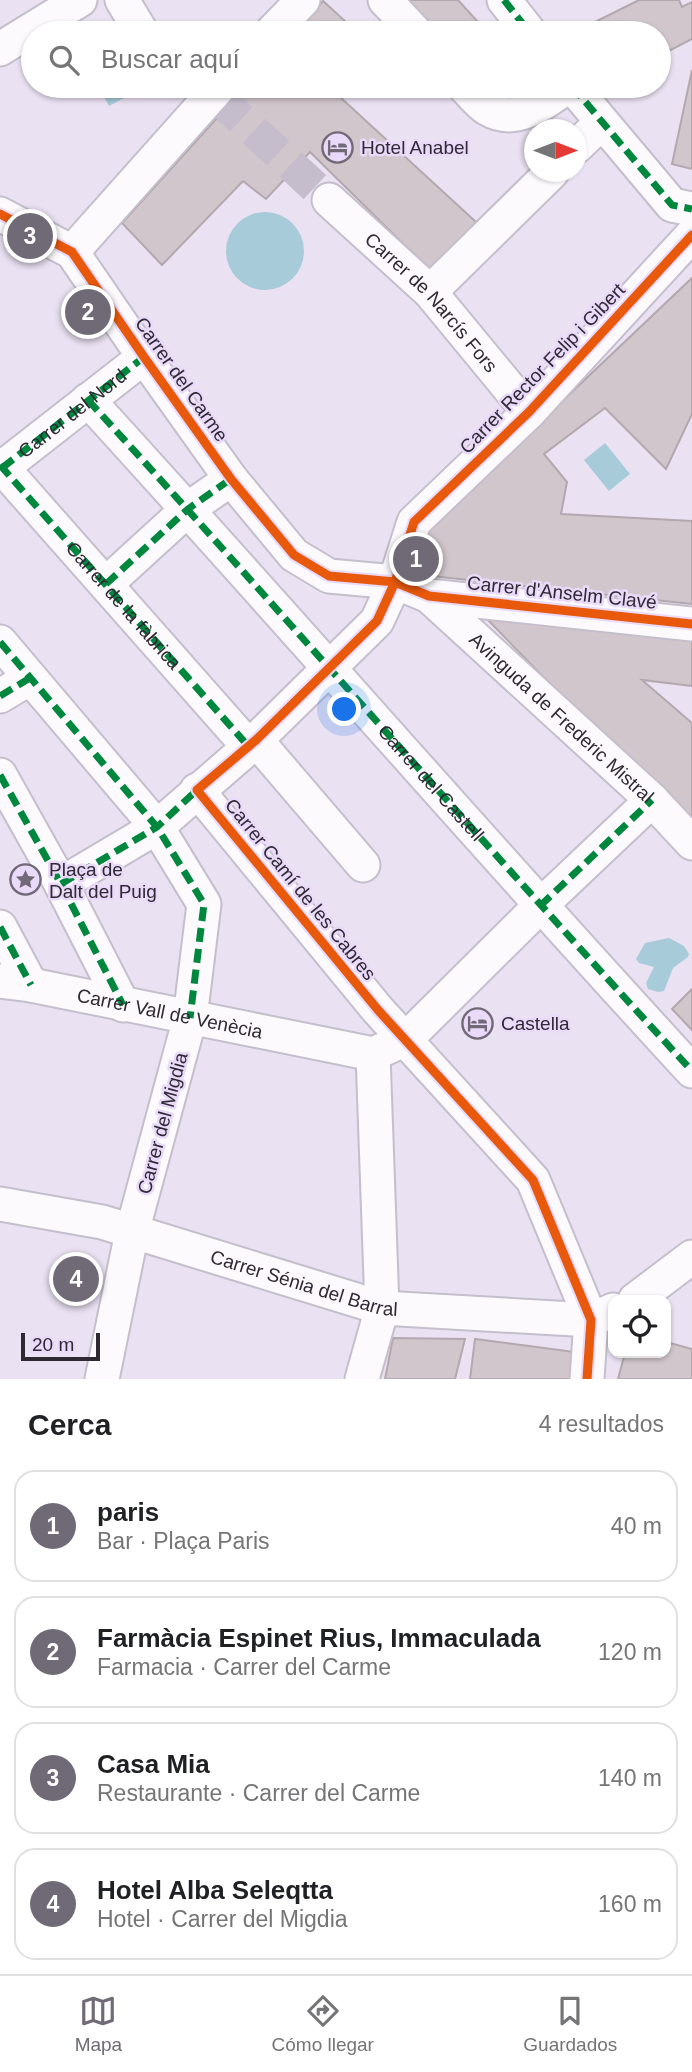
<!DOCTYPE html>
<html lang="es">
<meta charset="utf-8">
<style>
:root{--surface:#fff;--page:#f2f2f2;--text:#202124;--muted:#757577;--line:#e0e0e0;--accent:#706976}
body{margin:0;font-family:Helvetica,sans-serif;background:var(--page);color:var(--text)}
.controls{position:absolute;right:21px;bottom:21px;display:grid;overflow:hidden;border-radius:14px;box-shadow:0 2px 5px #0004}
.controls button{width:63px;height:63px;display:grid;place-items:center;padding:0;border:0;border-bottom:2px solid var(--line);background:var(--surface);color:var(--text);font:35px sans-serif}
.compass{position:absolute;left:524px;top:119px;width:63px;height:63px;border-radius:50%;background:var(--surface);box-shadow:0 2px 5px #0004;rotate:90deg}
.scale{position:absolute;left:21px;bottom:18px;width:79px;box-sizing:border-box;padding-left:7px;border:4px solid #2f2934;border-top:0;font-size:19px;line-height:24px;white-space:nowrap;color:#2f2934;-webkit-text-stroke:5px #eadaf9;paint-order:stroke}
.you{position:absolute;left:345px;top:710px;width:24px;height:24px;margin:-18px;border:5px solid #fff;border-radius:50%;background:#1a73e8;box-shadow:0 0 0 10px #1a73e833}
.badge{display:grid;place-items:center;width:46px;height:46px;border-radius:50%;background:var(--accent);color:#fff;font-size:23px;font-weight:700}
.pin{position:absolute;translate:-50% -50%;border:4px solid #fff;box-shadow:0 2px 7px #0006}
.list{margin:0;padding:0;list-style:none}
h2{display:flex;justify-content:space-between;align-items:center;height:91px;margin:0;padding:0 28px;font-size:30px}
h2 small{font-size:23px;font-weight:400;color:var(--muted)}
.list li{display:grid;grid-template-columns:46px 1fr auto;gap:21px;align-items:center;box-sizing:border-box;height:112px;margin:0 14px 14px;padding:0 14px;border:2px solid var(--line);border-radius:21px}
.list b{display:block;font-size:26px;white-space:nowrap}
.list p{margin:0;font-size:23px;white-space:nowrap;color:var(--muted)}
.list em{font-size:23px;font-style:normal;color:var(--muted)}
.icon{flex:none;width:38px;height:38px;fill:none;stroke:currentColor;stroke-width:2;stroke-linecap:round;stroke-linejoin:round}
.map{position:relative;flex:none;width:692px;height:1379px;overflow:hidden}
.search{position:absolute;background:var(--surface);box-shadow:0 2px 5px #0004;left:21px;right:21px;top:21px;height:77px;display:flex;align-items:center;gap:18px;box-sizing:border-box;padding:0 24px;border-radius:38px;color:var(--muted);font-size:26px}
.sheet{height:595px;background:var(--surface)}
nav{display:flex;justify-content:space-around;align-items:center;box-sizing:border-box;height:98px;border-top:2px solid var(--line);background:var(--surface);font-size:19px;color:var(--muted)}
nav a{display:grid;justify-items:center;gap:4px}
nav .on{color:var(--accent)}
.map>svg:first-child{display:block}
.water{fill:#a8cbda}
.building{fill:#d1c6cc;stroke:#b2a8ae;stroke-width:2}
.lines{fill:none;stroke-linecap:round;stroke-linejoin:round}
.minor-tunnel{stroke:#c5bccc;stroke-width:33;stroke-dasharray:33 17;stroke-linecap:butt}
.minor-casing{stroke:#c5becc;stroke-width:37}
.minor{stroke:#fcfafd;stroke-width:33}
.quiet{stroke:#00873e;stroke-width:7;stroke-dasharray:14 7;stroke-linecap:butt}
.cycleway-casing{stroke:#eadaf9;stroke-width:13}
.cycleway{stroke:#e8590c;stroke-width:9}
.labels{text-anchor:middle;stroke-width:5;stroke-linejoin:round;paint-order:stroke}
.poi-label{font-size:19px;fill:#2f2934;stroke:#eadaf9;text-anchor:start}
.street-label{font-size:19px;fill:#2f2934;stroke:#eadaf9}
</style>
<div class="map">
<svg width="692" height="1379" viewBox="0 0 692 1379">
<rect width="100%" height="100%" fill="#eae1f2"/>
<path class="water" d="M 98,86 L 139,86 L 141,89 L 109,106 Z
M226 251a39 39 0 1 1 78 0a39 39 0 1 1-78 0Z
M 605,443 L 630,474 L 609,491 L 584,460 Z
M 669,938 L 684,946 L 689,954 L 688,957 L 673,968 L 664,991 L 658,992 L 648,989 L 646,983 L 654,967 L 639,963 L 636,959 L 645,943 Z"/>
<path class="building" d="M 405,0 L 458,0 L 488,33 L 435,33 Z
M 639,0 L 679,0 L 682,7 L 692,2 L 692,39 L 659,56 L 659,33 L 573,33 Z
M 323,1 L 358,33 L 294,33 Z
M 692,70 L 692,169 L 672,164 Z
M 246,86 L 328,86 L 488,233 L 441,281 L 310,152 L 266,199 L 243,181 L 162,265 L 122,223 Z
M 483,86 L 505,86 L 493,97 Z
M 692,278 L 692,414 L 666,469 L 605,408 L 544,454 L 567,482 L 561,514 L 692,521 L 692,604 L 432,576 L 418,538 Z
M 487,619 L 692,640 L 692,686 L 642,680 L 692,723 L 692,830 Z
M 692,989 L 692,1030 L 672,1009 Z
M 393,1338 L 465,1339 L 455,1379 L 385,1379 Z
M 475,1339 L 575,1352 L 572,1379 L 470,1379 Z
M 666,1342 L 692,1349 L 692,1379 L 618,1379 L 625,1353 L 666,1353 Z"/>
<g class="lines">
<path class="minor-tunnel" d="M 217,97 L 329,200"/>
<defs>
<g id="minor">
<path d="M 122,0 L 142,33"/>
<path d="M 385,0 L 416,33"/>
<path d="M 504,0 L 530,33"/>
<path d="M 271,33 L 303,0"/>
<path d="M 0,49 L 80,0"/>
<path d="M 464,86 C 471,93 479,104 488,109 C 516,126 546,102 568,86"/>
<path d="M 572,86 L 672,205 L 692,209"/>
<path d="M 576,147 L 601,123"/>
<path id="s1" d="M 329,200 L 430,292 L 529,412"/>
<path d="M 0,214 L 72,252 L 144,357 L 231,479 L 294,555 L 329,576 L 395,582 L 429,596 L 692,624"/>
<path d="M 72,252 L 220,86"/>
<path d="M 430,292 L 552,172"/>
<path id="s2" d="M 88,400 C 291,622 488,850 692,1071"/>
<path d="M 0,465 L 249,747"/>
<path d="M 2,468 L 144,357"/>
<path d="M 106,584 L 188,509 L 231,479"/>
<path id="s3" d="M 429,596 L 652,800 L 692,843"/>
<path d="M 0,642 L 157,827 L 204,904 L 190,1018 L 132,1232 L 102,1379"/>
<path d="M 0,696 L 30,678"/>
<path d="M 256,740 L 363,865"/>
<path d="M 0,775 L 61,884 L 123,1005"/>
<path d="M 197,790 L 378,1010 L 533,1180 L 591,1320 L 587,1379"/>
<path d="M 61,884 L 157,827 L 249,747 L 377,621 L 395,582 L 414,522 L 529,412 L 692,235"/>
<path d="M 0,927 L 31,985"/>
<path id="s4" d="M 0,981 L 31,985 L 373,1054 L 406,1039 L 540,906 L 652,800"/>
<path id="s5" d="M 0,1204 L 102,1222 L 382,1308 L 591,1320 L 613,1310"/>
<path d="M 635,1300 L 692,1257"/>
<path d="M 362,1379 L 382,1308 L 373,1054"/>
</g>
</defs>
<use href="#minor" class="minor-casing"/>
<use href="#minor" class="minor"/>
<g class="quiet">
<path d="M 504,0 L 530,33"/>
<path d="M 572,86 L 672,205 L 692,209"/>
<path d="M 88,400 C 291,622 488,850 692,1071"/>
<path id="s6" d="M 0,465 L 249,747"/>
<path id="s7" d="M 2,468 L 144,357"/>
<path d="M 106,584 L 188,509 L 231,479"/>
<path d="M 0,642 L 157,827 L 204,904 L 190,1018"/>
<path d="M 0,696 L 30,678"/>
<path d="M 0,775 L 61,884 L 123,1005"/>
<path d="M 61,884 L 157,827 L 197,790"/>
<path d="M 540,906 L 652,800"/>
<path d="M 0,927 L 31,985"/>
</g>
<defs>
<path id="cycleway" d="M 0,214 L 72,252 L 144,357 L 231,479 L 294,555 L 329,576 L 395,582 L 429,596 L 692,624
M 587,1379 L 591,1320 L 533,1180 L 378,1010 L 197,790 L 256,740 L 377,621 L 395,582 L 414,522 L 529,412 L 692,235"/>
</defs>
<use href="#cycleway" class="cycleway-casing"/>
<use href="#cycleway" class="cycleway"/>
</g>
<defs>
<symbol id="hotel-ring" viewBox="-11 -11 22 22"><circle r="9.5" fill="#eadaf9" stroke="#706976" stroke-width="1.5"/><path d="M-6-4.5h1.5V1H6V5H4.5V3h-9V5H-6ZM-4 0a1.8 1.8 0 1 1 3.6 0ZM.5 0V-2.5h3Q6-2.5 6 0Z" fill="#706976"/></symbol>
<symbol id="sight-ring" viewBox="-11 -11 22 22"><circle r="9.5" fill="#eadaf9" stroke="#706976" stroke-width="1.5"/><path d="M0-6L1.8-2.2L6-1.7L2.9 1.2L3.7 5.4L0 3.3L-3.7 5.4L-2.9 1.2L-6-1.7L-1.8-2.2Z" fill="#706976"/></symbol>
</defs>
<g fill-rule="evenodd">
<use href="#hotel-ring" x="320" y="130" width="35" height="35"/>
<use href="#sight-ring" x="8" y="862" width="35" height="35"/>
<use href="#hotel-ring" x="460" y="1006" width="35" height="35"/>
</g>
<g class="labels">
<g class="poi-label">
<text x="361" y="154">Hotel Anabel</text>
<text x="49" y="876">Plaça de<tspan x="49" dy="22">Dalt del Puig</tspan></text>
<text x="501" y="1030">Castella</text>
</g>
<g class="street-label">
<text dy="7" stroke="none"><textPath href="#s1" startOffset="145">Carrer de Narcís Fors</textPath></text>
<text transform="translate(542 368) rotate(-46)" y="7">Carrer Rector Felip i Gibert</text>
<text transform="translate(182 379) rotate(55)" y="7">Carrer del Carme</text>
<text dy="7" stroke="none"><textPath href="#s7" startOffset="89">Carrer del Nord</textPath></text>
<text transform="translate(562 592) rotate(6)" y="7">Carrer d'Anselm Clavé</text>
<text dy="7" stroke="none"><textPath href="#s6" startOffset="187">Carrer de la fàbrica</textPath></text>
<text dy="7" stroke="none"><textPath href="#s3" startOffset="180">Avinguda de Frederic Mistral</textPath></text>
<text dy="7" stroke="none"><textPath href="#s2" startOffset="514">Carrer del Castell</textPath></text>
<text transform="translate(301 889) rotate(51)" y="7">Carrer Camí de les Cabres</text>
<text dy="7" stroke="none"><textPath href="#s4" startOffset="173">Carrer Vall de Venècia</textPath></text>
<text transform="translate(162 1123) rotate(-75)" y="7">Carrer del Migdia</text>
<text dy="7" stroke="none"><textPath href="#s5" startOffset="315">Carrer Sénia del Barral</textPath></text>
</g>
</g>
</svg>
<div class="controls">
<button><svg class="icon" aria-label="locate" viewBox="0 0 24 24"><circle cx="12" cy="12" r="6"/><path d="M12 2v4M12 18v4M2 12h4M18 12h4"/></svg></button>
</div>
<svg class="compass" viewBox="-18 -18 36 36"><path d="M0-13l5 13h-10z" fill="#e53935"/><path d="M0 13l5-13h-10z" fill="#757577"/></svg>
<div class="scale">20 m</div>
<div class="you"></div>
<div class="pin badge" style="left:416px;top:559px">1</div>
<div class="pin badge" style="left:88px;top:312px">2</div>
<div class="pin badge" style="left:30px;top:236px">3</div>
<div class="pin badge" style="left:76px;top:1279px">4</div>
<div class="search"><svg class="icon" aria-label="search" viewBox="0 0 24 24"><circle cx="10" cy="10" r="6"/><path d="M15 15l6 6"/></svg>Buscar aquí</div>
</div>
<section class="sheet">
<h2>Cerca<small>4 resultados</small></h2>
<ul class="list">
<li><span class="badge">1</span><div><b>paris</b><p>Bar · Plaça Paris</p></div><em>40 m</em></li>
<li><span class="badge">2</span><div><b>Farmàcia Espinet Rius, Immaculada</b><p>Farmacia · Carrer del Carme</p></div><em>120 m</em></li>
<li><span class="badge">3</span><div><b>Casa Mia</b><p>Restaurante · Carrer del Carme</p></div><em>140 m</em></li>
<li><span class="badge">4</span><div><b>Hotel Alba Seleqtta</b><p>Hotel · Carrer del Migdia</p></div><em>160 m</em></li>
</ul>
</section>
<nav>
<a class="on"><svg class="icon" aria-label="map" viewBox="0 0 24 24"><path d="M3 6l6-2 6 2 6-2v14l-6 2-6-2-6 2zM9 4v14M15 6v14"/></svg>Mapa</a>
<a><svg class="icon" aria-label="directions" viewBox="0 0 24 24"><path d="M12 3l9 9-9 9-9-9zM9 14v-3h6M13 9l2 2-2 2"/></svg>Cómo llegar</a>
<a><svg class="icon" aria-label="saved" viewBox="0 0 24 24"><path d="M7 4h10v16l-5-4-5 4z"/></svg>Guardados</a>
</nav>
